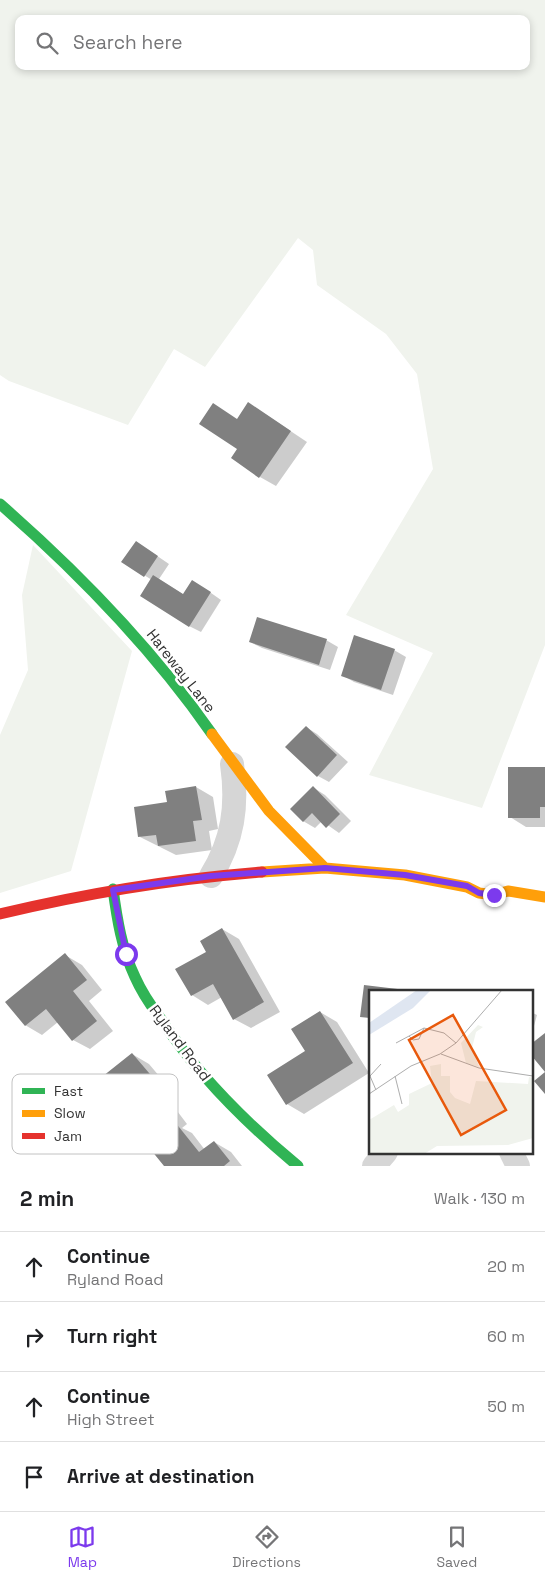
<!DOCTYPE html>
<meta charset="utf-8">
<style>
:root{--surface:#fff;--page:#f2f2f2;--text:#202124;--muted:#757577;--line:#e0e0e0;--accent:#7c3aed}
body{margin:0;font-family:"Space Grotesk",sans-serif;background:var(--page);color:var(--text)}
.stop{position:absolute;width:15px;height:15px;margin:-11px;border:4px solid #7c3aed;border-radius:50%;background:#fff}
.stop.end{background:#7c3aed;border-color:#fff;box-shadow:0 1px 5px #0008}
.list{margin:0;padding:0;list-style:none}
h2{display:flex;justify-content:space-between;align-items:center;height:65px;margin:0;padding:0 20px;font-size:21px}
h2 small{font-size:16px;font-weight:400;color:var(--muted)}
.list li{display:grid;grid-template-columns:32px 1fr auto;gap:15px;align-items:center;box-sizing:border-box;height:70px;padding:0 20px;border-top:1px solid var(--line)}
.list b{display:block;font-size:19px;white-space:nowrap}
.list p{margin:0;font-size:16px;white-space:nowrap;color:var(--muted)}
.list em{font-size:16px;font-style:normal;color:var(--muted)}
.icon{flex:none;width:28px;height:28px;fill:none;stroke:currentColor;stroke-width:2;stroke-linecap:round;stroke-linejoin:round}
.map{position:relative;flex:none;width:545px;height:1166px;overflow:hidden}
.search{position:absolute;background:var(--surface);box-shadow:0 2px 8px #0003;left:15px;right:15px;top:15px;height:55px;display:flex;align-items:center;gap:12px;box-sizing:border-box;padding:0 18px;border-radius:10px;color:var(--muted);font-size:19px}
.sheet{height:345px;background:var(--surface)}
nav{display:flex;justify-content:space-around;align-items:center;box-sizing:border-box;height:70px;border-top:1px solid var(--line);background:var(--surface);font-size:14px;color:var(--muted)}
nav a{display:grid;justify-items:center;gap:2px}
nav .on{color:var(--accent)}
.map>svg:first-child{display:block}
.green{fill:#f0f3ed;fill-rule:evenodd}
.shadow{fill:#0003}
.building{fill:#808080}
.lines{fill:none;stroke-linecap:round;stroke-linejoin:round}
.street{stroke:#d6d6d6;stroke-width:24}
.fast{stroke:#30b455;stroke-width:11}
.slow{stroke:#ff9f0a;stroke-width:11}
.jam{stroke:#e5322d;stroke-width:11}
.route{stroke:#7c3aed;stroke-width:6}
.labels{text-anchor:middle;stroke-width:5;stroke-linejoin:round;paint-order:stroke}
.street-label{font-size:15px;fill:#323232;stroke:#fff}
.inset-road{fill:none;stroke:#adadad;stroke-width:1}
.view{fill:#e8590c;fill-opacity:0.15;stroke:#e8590c;stroke-width:2.5}
.inset-edge{fill:none;stroke:#323232;stroke-width:2.5}
.key{fill:#fff;stroke:#c2c2c2;stroke-width:1}
.key-label{font-size:14px;fill:#323232}
</style>
<div class="map">
<svg width="545" height="1166" viewBox="0 0 545 1166">
<rect width="100%" height="100%" fill="#fff"/>
<path class="green" d="M 0,0 L 545,0 L 545,645 L 482,808 L 369,775 L 433,653 L 346,615 L 433,469 L 417,374 L 386,334 L 317,285 L 313,250 L 298,238 L 205,367 L 174,349 L 128,425 L 9,381 L 0,375 ZM 19,19 L 526,19 L 526,66 L 19,66 Z
M 33,545 L 132,651 L 71,871 L 0,893 L 0,735 L 28,670 L 22,595 Z"/>
<path class="shadow" d="M 265,414 L 307,442 L 276,486 L 260,477 L 239,449 L 238,420 Z
M 147,549 L 169,564 L 159,579 L 184,595 L 204,588 L 221,600 L 201,632 L 189,626 L 152,580 L 123,562 Z
M 326,640 L 338,647 L 330,670 L 262,648 L 250,642 Z
M 394,650 L 406,657 L 393,695 L 354,682 L 342,675 Z
M 306,727 L 317,734 L 348,762 L 329,782 L 318,776 Z
M 545,768 L 545,827 L 526,827 L 510,817 Z
M 196,787 L 213,797 L 218,829 L 209,831 L 212,850 L 176,855 L 140,837 L 169,803 Z
M 314,788 L 325,795 L 351,821 L 339,833 L 322,821 L 315,828 L 303,821 Z
M 222,929 L 239,939 L 280,1012 L 251,1028 L 234,1019 L 222,997 L 208,1005 L 192,995 L 207,952 Z
M 65,955 L 82,965 L 102,990 L 89,1001 L 113,1031 L 90,1049 L 73,1040 L 58,1022 L 42,1035 L 25,1025 Z
M 320,1012 L 337,1022 L 369,1073 L 304,1114 L 287,1104 L 269,1075 L 307,1052 Z
M 531,1012 L 537,1015 L 531,1037 Z
M 132,1054 L 149,1064 L 171,1090 L 165,1095 L 187,1124 L 182,1128 L 192,1133 L 205,1150 L 214,1142 L 231,1152 L 242,1166 L 165,1166 L 157,1138 L 147,1133 L 138,1120 L 135,1123 L 118,1113 Z"/>
<path class="building" d="M 248,402 L 291,431 L 259,478 L 231,458 L 237,449 L 199,424 L 213,403 L 237,419 Z
M 136,541 L 158,556 L 144,577 L 121,562 Z
M 153,575 L 183,594 L 192,580 L 211,592 L 189,627 L 140,596 Z
M 257,617 L 327,639 L 319,665 L 249,642 Z
M 354,635 L 395,649 L 381,690 L 341,676 Z
M 306,726 L 337,755 L 317,777 L 285,747 Z
M 508,767 L 545,767 L 545,807 L 540,807 L 540,818 L 508,818 Z
M 196,786 L 202,820 L 193,821 L 196,841 L 158,846 L 156,835 L 138,837 L 134,807 L 167,802 L 165,791 Z
M 313,786 L 340,814 L 326,828 L 312,813 L 303,822 L 290,809 Z
M 222,928 L 264,1002 L 233,1020 L 213,984 L 191,996 L 175,969 L 206,952 L 200,941 Z
M 65,953 L 87,980 L 73,991 L 97,1021 L 72,1041 L 46,1009 L 25,1026 L 5,1002 Z
M 364,985 L 406,990 L 405,991 L 370,991 L 370,1018 L 360,1017 Z
M 320,1011 L 353,1063 L 286,1105 L 267,1075 L 305,1051 L 291,1029 Z
M 545,1033 L 545,1072 L 531,1055 L 531,1044 Z
M 132,1053 L 155,1080 L 149,1085 L 171,1114 L 146,1134 L 126,1107 L 117,1114 L 93,1084 Z
M 545,1072 L 545,1094 L 534,1081 Z
M 175,1122 L 199,1152 L 214,1141 L 230,1161 L 224,1166 L 164,1166 L 147,1145 Z"/>
<g class="lines">
<path class="street" d="M 211,876 C 233,840 238,806 232,764
M 511,1152 L 518,1166
M 374,1166 L 386,1152"/>
<path class="fast" d="M 0,504 C 79,573 152,648 212,734
M 113,889 C 117,919 122,950 135,977 C 142,993 151,1006 161,1019 C 198,1076 246,1123 298,1166"/>
<path class="slow" d="M 212,734 L 269,811 L 325,868
M 262,872 L 325,868 L 405,875 L 467,887 L 479,893 L 494,895 L 508,891 L 545,897"/>
<path class="jam" d="M 0,914 C 87,893 173,879 262,872"/>
</g>
<g class="lines">
<path class="route" d="M 126,954 L 113,890 L 211,876 L 325,868 L 405,875 L 467,886 L 479,893 L 494,895"/>
</g>
<g class="labels">
<g class="street-label">
<text transform="translate(181 671) rotate(52)" y="5">Hareway Lane</text>
<text transform="translate(180 1043) rotate(53)" y="5">Ryland Road</text>
</g>
</g>
<g transform="translate(369 990)">
<rect width="164" height="164" fill="#fff"/>
<path d="M 109,35 L 114,37 L 107,42 L 103,58 L 110,77 L 97,73 L 92,53 ZM 72,74 L 72,86 L 81,86 L 81,102 L 86,108 L 101,114 L 107,91 L 159,94 L 160,87 L 164,88 L 164,148 L 139,155 L 68,156 L 55,164 L 0,164 L 0,130 L 25,115 L 29,122 L 40,115 L 40,104 L 63,93 L 61,76 Z" fill="#f0f3ed"/>
<path d="M 48,0 L 62,0 L 44,18 L 0,45 L 0,33 Z" fill="#dfe6f1"/>
<path class="inset-road" d="M 40,46 L 44,50 L 50,49 L 55,38M 27,53 L 55,38 L 75,43 L 87,53M 72,64 L 110,78 L 164,86M 26,86 L 33,114M 7,100 L 1,86 L 12,74M 0,104 L 42,76 L 71,64 L 87,53 L 133,0"/>
<path class="view" d="M 84,25 L 137,120 L 92,145 L 40,50 Z"/>
<rect width="164" height="164" class="inset-edge"/>
</g>
<rect x="12" y="1074" width="166" height="80" rx="8" class="key"/>
<rect x="22" y="1088" width="23" height="6" fill="#30b455"/>
<rect x="22" y="1110" width="23" height="7" fill="#ff9f0a"/>
<rect x="22" y="1133" width="23" height="6" fill="#e5322d"/>
<g class="key-label">
<text x="54" y="1096">Fast</text>
<text x="54" y="1118">Slow</text>
<text x="54" y="1141">Jam</text>
</g>
</svg>
<div class="stop" style="left:126px;top:954px"></div>
<div class="stop end" style="left:494px;top:895px"></div>
<div class="search"><svg class="icon" aria-label="search" viewBox="0 0 24 24"><circle cx="10" cy="10" r="6"/><path d="M15 15l6 6"/></svg>Search here</div>
</div>
<section class="sheet">
<h2>2 min<small>Walk · 130 m</small></h2>
<ul class="list">
<li><svg class="icon" aria-label="ahead" viewBox="0 0 24 24"><path d="M12 20V5M6 11l6-6 6 6"/></svg><div><b>Continue</b><p>Ryland Road</p></div><em>20 m</em></li>
<li><svg class="icon" aria-label="right" viewBox="0 0 24 24"><path d="M7 20v-9h11M14 6l5 5-5 5"/></svg><div><b>Turn right</b></div><em>60 m</em></li>
<li><svg class="icon" aria-label="ahead" viewBox="0 0 24 24"><path d="M12 20V5M6 11l6-6 6 6"/></svg><div><b>Continue</b><p>High Street</p></div><em>50 m</em></li>
<li><svg class="icon" aria-label="arrive" viewBox="0 0 24 24"><path d="M6 21V4h12l-3 4 3 4H6"/></svg><div><b>Arrive at destination</b></div></li>
</ul>
</section>
<nav>
<a class="on"><svg class="icon" aria-label="map" viewBox="0 0 24 24"><path d="M3 6l6-2 6 2 6-2v14l-6 2-6-2-6 2zM9 4v14M15 6v14"/></svg>Map</a>
<a><svg class="icon" aria-label="directions" viewBox="0 0 24 24"><path d="M12 3l9 9-9 9-9-9zM9 14v-3h6M13 9l2 2-2 2"/></svg>Directions</a>
<a><svg class="icon" aria-label="saved" viewBox="0 0 24 24"><path d="M7 4h10v16l-5-4-5 4z"/></svg>Saved</a>
</nav>
